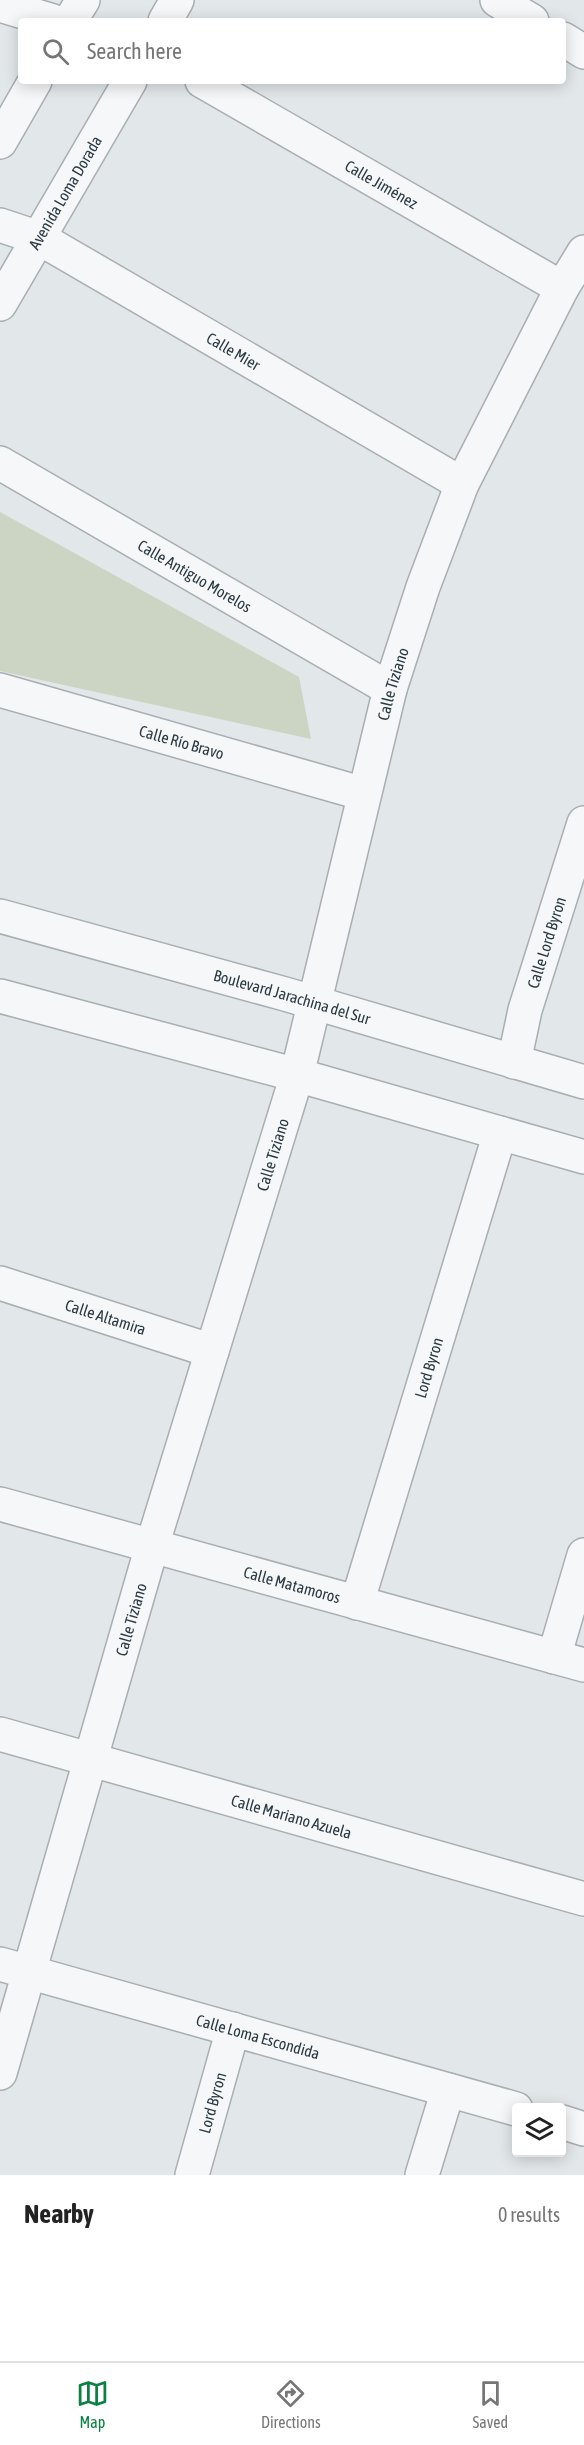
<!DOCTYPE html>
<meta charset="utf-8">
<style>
:root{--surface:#fff;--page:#f2f2f2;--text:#222;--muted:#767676;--line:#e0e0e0;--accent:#0b8043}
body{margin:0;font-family:"Asap Condensed",sans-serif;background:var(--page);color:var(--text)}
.controls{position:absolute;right:18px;bottom:18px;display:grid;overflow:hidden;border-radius:6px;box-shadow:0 3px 15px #0003}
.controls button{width:54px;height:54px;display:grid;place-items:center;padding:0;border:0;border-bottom:2px solid var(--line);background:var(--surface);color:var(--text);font:30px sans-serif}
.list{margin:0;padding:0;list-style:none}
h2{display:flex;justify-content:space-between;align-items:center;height:78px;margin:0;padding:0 24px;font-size:26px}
h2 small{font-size:20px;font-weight:400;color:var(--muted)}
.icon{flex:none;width:33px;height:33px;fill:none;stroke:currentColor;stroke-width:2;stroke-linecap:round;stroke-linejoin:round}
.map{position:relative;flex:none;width:584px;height:2175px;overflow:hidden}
.search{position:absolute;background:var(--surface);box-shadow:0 3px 15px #0003;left:18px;right:18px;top:18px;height:66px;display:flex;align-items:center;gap:15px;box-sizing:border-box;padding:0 21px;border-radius:6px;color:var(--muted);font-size:22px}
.sheet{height:186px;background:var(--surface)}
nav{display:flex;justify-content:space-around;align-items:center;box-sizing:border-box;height:84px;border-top:2px solid var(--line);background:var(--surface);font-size:16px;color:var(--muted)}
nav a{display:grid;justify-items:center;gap:3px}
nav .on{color:var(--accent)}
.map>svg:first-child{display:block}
.green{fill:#ccd4c3}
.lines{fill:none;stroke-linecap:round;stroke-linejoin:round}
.minor-casing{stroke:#a7afb4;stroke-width:36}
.minor{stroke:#f5f7f8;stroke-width:33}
.labels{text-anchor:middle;stroke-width:6;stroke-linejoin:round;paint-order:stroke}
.street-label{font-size:16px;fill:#2a3942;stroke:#f1f6f8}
</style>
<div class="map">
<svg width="584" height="2175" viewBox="0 0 584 2175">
<rect width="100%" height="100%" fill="#e2e7ea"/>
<path class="green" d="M 0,512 L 299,677 L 311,739 L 0,671 Z"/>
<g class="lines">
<defs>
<g id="minor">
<path d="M 497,0 L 532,21"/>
<path d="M 0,5 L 53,21"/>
<path d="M 70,21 L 83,0"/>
<path d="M 165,21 L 177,0"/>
<path d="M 563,39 L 584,52"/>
<path id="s1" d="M 202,81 L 562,288"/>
<path d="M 0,142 L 35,81"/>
<path id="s2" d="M 0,225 L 39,238 L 462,484"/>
<path id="s3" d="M 0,304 L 130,81"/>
<path id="s4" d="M 0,463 L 390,689"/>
<path id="s5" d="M 0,690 L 364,794"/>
<path id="s6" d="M 0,916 L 285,994 L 584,1082"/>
<path d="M 0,996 L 297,1075 L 584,1157"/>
<path id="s7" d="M 514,1062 L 525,1010 L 584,823"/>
<path id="s8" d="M 0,1283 L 212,1351"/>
<path id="s9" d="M 0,1504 L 584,1665"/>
<path id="s10" d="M 357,1603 L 500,1133"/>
<path d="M 554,1657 L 584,1555"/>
<path id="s11" d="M 0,1734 L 584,1899"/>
<path id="s12" d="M 0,1964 L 516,2109"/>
<path id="s13" d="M 0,2073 L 152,1546 L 297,1075 L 390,689 L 423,587 L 462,484 L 562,288 L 584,252"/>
<path d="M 562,2122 L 584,2129"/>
<path id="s14" d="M 192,2175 L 233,2029"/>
<path d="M 422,2175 L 448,2090"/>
</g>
</defs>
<use href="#minor" class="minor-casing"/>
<use href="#minor" class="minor"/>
</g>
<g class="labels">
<g class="street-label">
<text dy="6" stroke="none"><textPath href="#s1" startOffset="207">Calle Jiménez</textPath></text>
<text dy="6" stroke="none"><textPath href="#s3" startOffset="129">Avenida Loma Dorada</textPath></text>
<text dy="6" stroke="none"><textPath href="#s2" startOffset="266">Calle Mier</textPath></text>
<text dy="6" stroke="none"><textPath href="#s4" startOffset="225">Calle Antiguo Morelos</textPath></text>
<text dy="6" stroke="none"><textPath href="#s13" startOffset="1444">Calle Tiziano</textPath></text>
<text dy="6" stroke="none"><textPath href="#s5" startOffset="189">Calle Río Bravo</textPath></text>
<text dy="6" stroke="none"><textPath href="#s7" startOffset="124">Calle Lord Byron</textPath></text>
<text dy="6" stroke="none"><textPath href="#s6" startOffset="303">Boulevard Jarachina del Sur</textPath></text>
<text dy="6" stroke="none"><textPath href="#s13" startOffset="958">Calle Tiziano</textPath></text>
<text dy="6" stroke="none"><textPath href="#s8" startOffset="111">Calle Altamira</textPath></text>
<text dy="6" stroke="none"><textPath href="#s10" startOffset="246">Lord Byron</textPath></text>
<text dy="6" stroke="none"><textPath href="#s9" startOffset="303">Calle Matamoros</textPath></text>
<text dy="6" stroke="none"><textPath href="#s13" startOffset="472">Calle Tiziano</textPath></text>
<text dy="6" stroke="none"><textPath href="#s11" startOffset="303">Calle Mariano Azuela</textPath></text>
<text dy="6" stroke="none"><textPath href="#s12" startOffset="268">Calle Loma Escondida</textPath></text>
<text dy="6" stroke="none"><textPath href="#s14" startOffset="75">Lord Byron</textPath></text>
</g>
</g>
</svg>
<div class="controls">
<button><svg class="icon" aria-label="layers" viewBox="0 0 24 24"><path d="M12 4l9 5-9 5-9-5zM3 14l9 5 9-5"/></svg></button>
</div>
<div class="search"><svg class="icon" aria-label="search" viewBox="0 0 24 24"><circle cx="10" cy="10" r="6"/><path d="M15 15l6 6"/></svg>Search here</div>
</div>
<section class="sheet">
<h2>Nearby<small>0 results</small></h2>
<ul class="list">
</ul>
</section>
<nav>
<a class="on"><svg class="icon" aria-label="map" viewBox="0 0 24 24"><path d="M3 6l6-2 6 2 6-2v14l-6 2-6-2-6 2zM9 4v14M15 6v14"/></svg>Map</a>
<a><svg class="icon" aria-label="directions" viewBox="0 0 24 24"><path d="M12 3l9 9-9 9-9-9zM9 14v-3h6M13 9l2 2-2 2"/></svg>Directions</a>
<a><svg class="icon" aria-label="saved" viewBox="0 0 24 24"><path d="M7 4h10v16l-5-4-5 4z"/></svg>Saved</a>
</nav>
